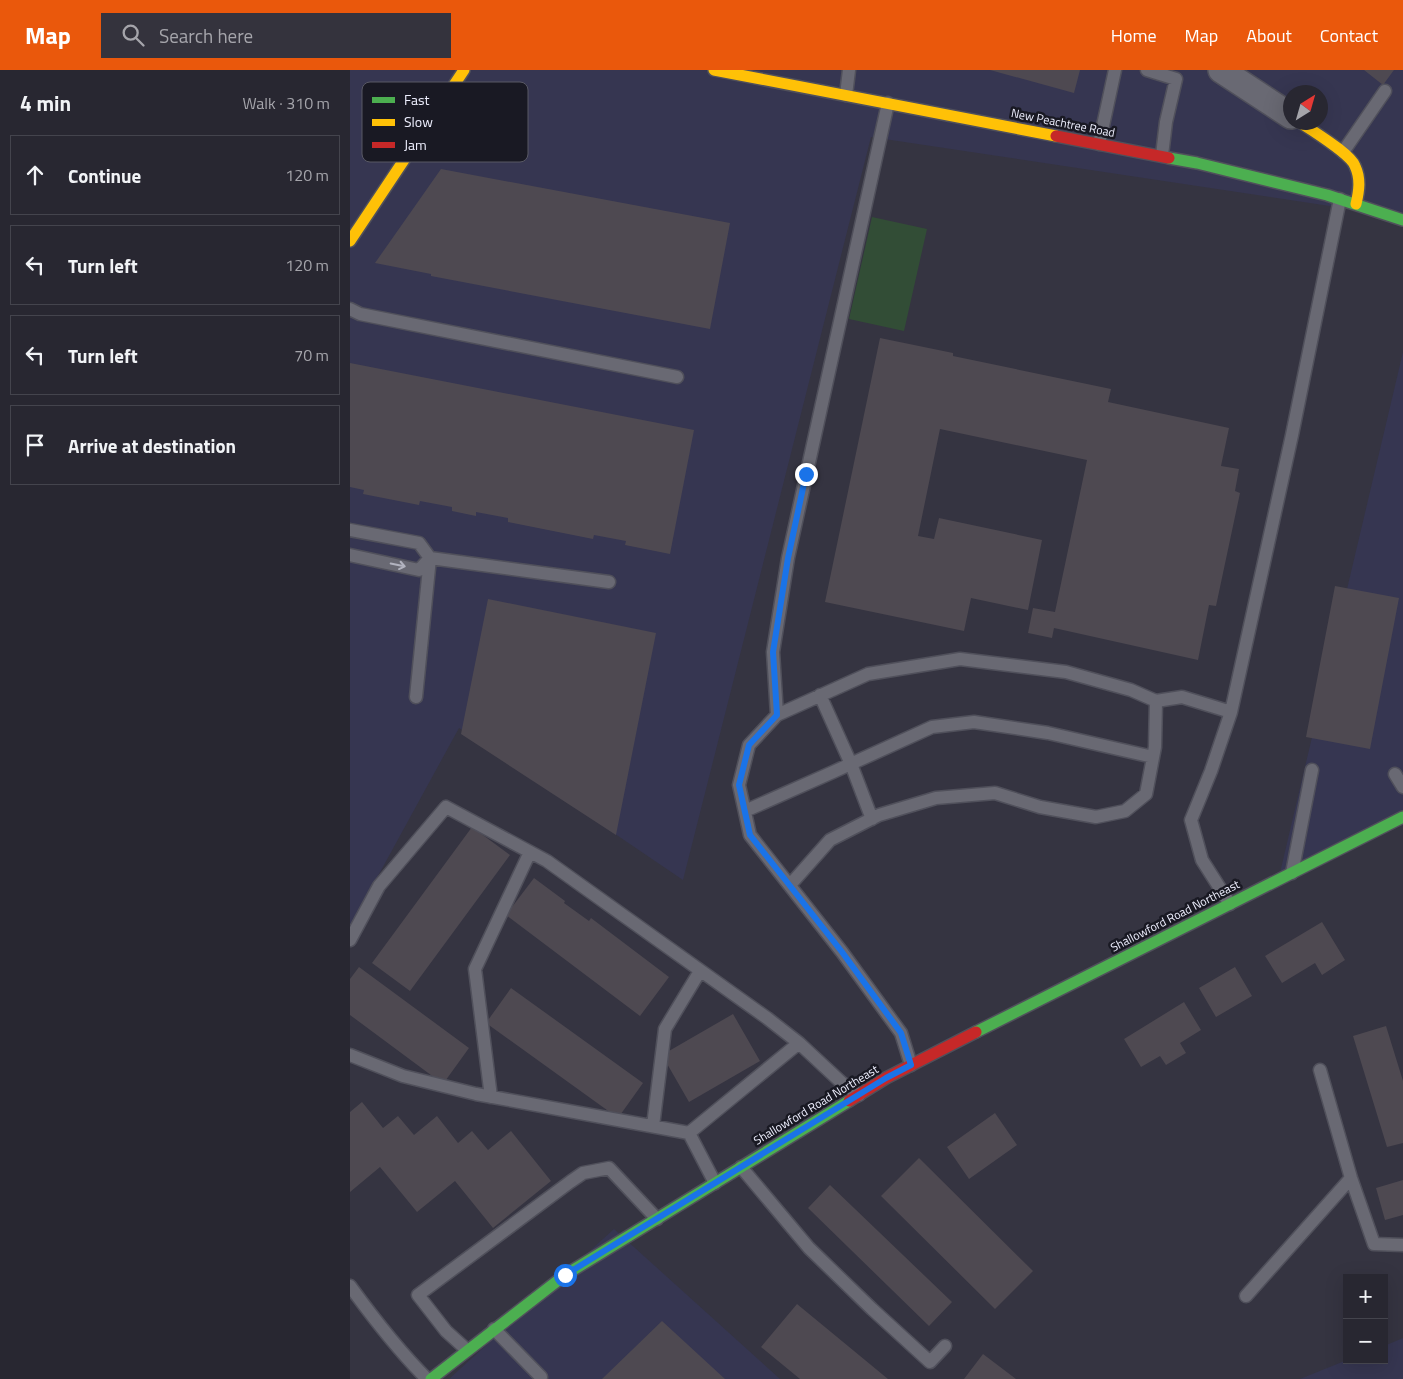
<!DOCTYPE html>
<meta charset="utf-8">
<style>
:root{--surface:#282731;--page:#34333d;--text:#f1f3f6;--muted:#a5a5ab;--line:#44444d;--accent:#ea580c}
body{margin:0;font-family:"Titillium Web",sans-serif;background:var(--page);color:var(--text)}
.controls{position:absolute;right:15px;bottom:15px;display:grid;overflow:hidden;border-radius:0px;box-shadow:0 5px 20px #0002}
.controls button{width:45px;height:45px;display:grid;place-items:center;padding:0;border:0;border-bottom:1px solid var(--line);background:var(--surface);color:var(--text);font:25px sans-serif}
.compass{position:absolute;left:933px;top:15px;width:45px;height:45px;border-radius:50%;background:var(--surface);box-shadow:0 5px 20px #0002;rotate:37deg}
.stop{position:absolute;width:15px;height:15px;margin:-11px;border:4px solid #1a73e8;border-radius:50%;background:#fff}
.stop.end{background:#1a73e8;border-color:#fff;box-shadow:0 1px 5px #0008}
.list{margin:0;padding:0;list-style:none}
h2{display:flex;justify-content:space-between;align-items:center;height:65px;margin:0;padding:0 20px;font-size:21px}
h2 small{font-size:16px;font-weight:400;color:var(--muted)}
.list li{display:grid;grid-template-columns:32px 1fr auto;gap:15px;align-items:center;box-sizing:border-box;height:80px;margin:0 10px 10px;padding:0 10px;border:1px solid var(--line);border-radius:0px}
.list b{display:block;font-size:19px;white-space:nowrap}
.list em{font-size:16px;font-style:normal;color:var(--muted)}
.icon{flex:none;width:28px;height:28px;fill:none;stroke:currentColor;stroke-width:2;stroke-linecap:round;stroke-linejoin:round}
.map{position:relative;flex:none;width:1053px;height:1309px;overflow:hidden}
header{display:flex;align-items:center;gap:30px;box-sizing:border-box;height:70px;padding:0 25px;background:var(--accent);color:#fff}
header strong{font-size:24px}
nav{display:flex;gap:28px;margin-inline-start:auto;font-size:18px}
.search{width:350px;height:45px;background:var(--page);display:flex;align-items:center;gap:12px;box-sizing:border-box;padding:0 18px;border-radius:0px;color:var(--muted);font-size:19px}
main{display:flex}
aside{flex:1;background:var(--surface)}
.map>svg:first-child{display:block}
.built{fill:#363651;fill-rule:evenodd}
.green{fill:#324d36}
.building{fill:#4e4951}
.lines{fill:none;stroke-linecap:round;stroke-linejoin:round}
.lane-casing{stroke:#50505b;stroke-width:15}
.street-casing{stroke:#50505b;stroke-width:28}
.fast-casing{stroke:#50505b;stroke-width:14}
.slow-casing{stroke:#50505b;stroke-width:14}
.jam-casing{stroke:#50505b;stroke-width:14}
.lane{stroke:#696973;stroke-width:12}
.street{stroke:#696973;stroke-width:25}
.fast{stroke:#4caf50;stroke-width:11}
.slow{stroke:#ffc107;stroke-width:11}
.jam{stroke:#c62828;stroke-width:11}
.oneway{stroke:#b2b3bf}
.route{stroke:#1a73e8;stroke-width:6}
.labels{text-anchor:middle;stroke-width:5;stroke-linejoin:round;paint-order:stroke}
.street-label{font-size:12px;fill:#eeeffe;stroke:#191923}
.key{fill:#191923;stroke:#595965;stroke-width:1}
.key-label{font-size:14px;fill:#eeeffe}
</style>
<header>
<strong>Map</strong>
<div class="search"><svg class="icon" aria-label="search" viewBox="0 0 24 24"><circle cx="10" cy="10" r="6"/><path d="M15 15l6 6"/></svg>Search here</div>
<nav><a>Home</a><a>Map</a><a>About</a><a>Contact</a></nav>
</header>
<main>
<aside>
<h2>4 min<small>Walk · 310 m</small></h2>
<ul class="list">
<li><svg class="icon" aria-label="ahead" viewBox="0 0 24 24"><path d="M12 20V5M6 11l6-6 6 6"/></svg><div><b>Continue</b></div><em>120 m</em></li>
<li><svg class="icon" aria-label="left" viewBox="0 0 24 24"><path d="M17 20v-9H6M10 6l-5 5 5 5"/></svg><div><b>Turn left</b></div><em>120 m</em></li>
<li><svg class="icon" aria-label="left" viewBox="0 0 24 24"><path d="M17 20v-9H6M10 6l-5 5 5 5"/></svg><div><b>Turn left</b></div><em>70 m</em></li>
<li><svg class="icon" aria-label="arrive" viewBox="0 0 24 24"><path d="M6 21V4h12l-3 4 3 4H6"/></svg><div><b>Arrive at destination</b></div></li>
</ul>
</aside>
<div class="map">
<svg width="1053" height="1309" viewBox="0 0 1053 1309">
<rect width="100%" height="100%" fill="#353441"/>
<path class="built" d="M 0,0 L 1053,0 L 1053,147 L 521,67 L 333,810 L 109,658 L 0,857 ZM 941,22 L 971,22 L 971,52 L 941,52 Z
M 1053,282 L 1053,747 L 929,807 Z
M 264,1159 L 430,1309 L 99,1309 Z
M 1053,1268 L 1053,1309 L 950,1309 L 997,1290 L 1034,1290 L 1034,1276 Z"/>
<path class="green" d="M 522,147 L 577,159 L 554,261 L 499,249 Z"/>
<path class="building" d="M 640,0 L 730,0 L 724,23 Z
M 1014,0 L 1044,0 L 1033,15 Z
M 91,99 L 380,153 L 360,259 L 81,206 L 81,204 L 25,193 Z
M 530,268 L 603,283 L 603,286 L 761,319 L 758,332 L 879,358 L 871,396 L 889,399 L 885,421 L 890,423 L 866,536 L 859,535 L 848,590 L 704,558 L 702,568 L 678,563 L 683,538 L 705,542 L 737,390 L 590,359 L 568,466 L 584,469 L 589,448 L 692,470 L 678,540 L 621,528 L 614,561 L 475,532 Z
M 0,293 L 344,360 L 320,484 L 275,475 L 276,471 L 244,465 L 243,469 L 158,452 L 158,448 L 126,442 L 126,446 L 102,441 L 102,437 L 70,431 L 69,435 L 13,424 L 14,420 L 0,417 Z
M 985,516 L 1049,528 L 1020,679 L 956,667 Z
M 138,529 L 306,563 L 266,765 L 111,664 Z
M 122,757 L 160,785 L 60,921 L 22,893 Z
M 184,808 L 215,831 L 214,833 L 239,851 L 241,848 L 319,907 L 290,946 L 156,845 Z
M 972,852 L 995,890 L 972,905 L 965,893 L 932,913 L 915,886 Z
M 9,897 L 119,978 L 93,1014 L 0,945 L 0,909 Z
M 885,897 L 902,926 L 866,947 L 849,918 Z
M 161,918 L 293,1013 L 268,1048 L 136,953 Z
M 834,932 L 851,960 L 830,973 L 836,983 L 816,995 L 810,986 L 791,997 L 774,969 Z
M 383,944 L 410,991 L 339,1032 L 312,985 Z
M 1036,956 L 1053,1011 L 1053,1073 L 1037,1077 L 1003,966 Z
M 12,1032 L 33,1058 L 48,1046 L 64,1065 L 87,1046 L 108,1073 L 122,1061 L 138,1080 L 161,1061 L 201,1111 L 143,1158 L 105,1111 L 67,1142 L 30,1097 L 0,1122 L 0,1042 Z
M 645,1043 L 667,1075 L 619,1109 L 597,1077 Z
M 569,1088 L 683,1201 L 645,1239 L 531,1126 Z
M 1053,1110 L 1053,1145 L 1035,1150 L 1026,1118 Z
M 480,1115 L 602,1232 L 579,1256 L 458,1138 Z
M 447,1234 L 538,1309 L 450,1309 L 411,1277 Z
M 312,1251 L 375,1309 L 252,1309 Z
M 633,1284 L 666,1309 L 614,1309 Z"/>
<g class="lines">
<defs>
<path id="lane" d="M 797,0 L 826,9 L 816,52 L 812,85
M 496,25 L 499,0
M 749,74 L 765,0
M 993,82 L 1035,21
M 0,239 L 10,244 L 327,307
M 0,460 L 69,473 L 80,488 L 69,500 L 0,485
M 470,625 L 501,694 L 522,749
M 66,627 L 80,488 L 259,512
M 806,631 L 832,627 L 881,642
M 427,645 L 423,582 L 438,488 L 538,33
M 1045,704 L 1053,717
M 395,741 L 483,702 L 582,657 L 624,652 L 698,663 L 803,687
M 942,803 L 962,700
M 440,815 L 480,770 L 529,745 L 586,728 L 645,723 L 690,737 L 746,747 L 775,741 L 796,724 L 805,677 L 806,631 L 781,620 L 716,602 L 610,589 L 518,604 L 427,645 L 399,675 L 389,715 L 400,765 L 492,882 L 551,963 L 561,995
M 880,834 L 852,790 L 841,750 L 861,701 L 881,642 L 942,365 L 990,129
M 0,870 L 29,816 L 96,737 L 197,791 L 417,948 L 449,973 L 492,1013 L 509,1025
M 0,985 L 53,1006 L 126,1024 L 339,1063 L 365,1113
M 970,1000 L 1001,1108 L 1024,1174 L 1053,1175
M 141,1027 L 125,899 L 180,782
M 303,1056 L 315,959 L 350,901
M 339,1063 L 449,973
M 391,1097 L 459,1178 L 522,1239 L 580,1292 L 595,1276
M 0,1216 C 24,1249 48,1280 77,1309
M 896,1226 L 1001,1108
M 144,1259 L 191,1307
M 117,1280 L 96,1261 L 68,1225 L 220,1112 L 233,1103 L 259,1098 L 307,1149"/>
<path id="street" d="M 871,0 L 941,46"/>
<path id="fast" d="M 819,88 L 847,93 L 977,125 L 1053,150
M 626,962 L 1053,747
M 81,1309 L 215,1205 L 499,1031"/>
<path id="slow" d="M 364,0 L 706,66
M 950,52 C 962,61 1000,83 1005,96 C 1011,109 1009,121 1006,134
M 0,171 L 114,0"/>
<path id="jam" d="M 706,66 L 819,88
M 499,1031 L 536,1008 L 626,962"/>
</defs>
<use href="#lane" class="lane-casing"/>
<use href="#street" class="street-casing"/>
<use href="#fast" class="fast-casing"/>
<use href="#slow" class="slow-casing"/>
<use href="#jam" class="jam-casing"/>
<use href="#lane" class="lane"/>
<use href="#street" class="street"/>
<use href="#fast" class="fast"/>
<use href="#slow" class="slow"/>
<use href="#jam" class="jam"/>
</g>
<defs><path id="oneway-shaft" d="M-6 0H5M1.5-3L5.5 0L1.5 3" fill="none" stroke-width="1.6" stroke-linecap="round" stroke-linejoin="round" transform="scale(1.25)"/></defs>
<use class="oneway" href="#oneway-shaft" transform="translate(48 495) rotate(12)"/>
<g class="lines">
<path class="route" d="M 215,1205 L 536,1008 L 561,995 L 551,963 L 492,882 L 400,765 L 389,715 L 399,675 L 427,645 L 423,582 L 438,488 L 456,404"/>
</g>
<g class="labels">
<g class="street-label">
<text transform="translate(713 53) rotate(11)" y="4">New Peachtree Road</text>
<text transform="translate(825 846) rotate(-27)" y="4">Shallowford Road Northeast</text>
<text transform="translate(466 1035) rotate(-31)" y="4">Shallowford Road Northeast</text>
</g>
</g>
<rect x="12" y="12" width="166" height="80" rx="8" class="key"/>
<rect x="22" y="27" width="23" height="6" fill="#4caf50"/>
<rect x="22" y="49" width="23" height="7" fill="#ffc107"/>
<rect x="22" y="72" width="23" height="6" fill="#c62828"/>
<g class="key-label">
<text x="54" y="35">Fast</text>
<text x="54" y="57">Slow</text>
<text x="54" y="80">Jam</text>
</g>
</svg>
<div class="controls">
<button>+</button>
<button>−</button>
</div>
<svg class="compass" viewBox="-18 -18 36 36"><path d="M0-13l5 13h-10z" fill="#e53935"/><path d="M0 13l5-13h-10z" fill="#a5a5ab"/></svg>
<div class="stop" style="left:215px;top:1205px"></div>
<div class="stop end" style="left:456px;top:404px"></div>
</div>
</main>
